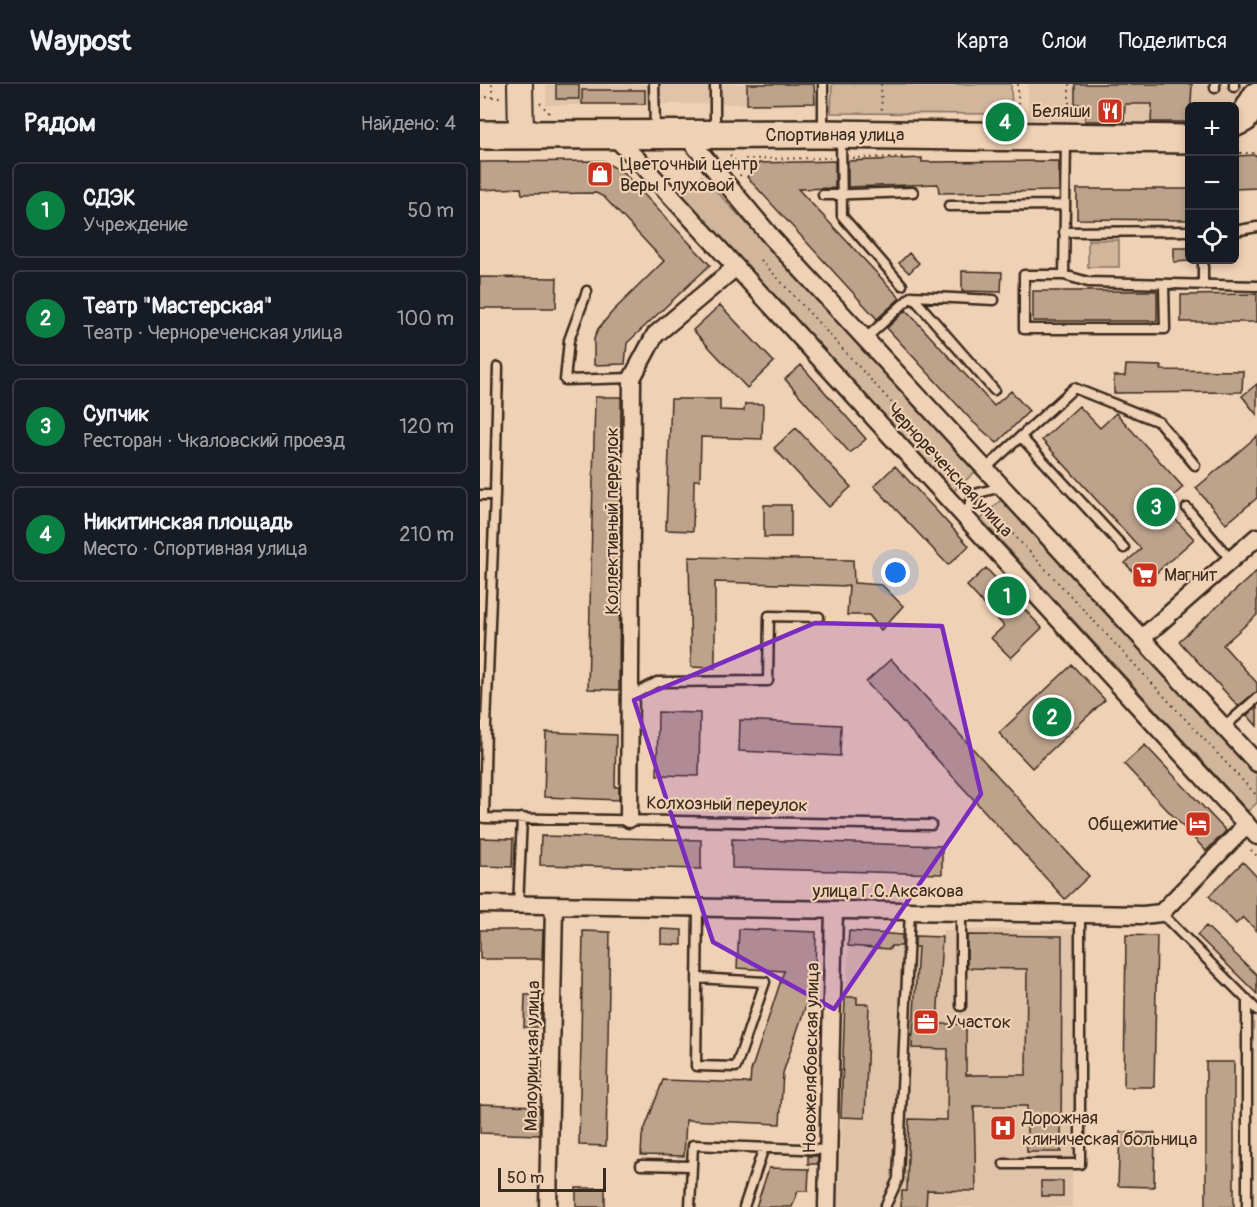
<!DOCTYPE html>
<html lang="ru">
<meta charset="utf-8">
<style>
:root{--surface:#171b24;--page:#20242c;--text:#f1f3f6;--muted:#9ea1a6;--line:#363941;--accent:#0b8043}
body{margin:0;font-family:Pangolin,sans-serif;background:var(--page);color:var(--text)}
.controls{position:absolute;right:18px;top:18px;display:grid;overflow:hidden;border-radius:9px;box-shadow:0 3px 9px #0003}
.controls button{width:54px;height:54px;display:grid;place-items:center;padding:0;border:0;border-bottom:2px solid var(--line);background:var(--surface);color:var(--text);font:30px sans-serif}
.scale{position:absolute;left:18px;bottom:15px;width:108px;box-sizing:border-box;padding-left:6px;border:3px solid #3b2a1e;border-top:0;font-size:16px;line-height:21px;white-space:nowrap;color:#3b2a1e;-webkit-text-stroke:4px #efd1b5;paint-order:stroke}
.you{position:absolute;left:416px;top:489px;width:21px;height:21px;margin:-15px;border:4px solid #fff;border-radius:50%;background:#1a73e8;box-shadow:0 0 0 9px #1a73e833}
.badge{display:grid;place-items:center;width:39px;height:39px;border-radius:50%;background:var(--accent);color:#fff;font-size:20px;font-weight:700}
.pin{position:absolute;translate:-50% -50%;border:3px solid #fff;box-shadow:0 2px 6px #0006}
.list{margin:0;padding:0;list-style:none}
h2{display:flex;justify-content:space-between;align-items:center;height:78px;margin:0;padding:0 24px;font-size:26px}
h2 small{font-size:20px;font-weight:400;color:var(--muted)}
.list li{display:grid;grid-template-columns:39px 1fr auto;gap:18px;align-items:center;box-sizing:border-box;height:96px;margin:0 12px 12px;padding:0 12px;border:2px solid var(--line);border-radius:9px}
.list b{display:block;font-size:22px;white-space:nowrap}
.list p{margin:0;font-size:20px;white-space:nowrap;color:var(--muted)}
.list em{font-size:20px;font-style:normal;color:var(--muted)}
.icon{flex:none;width:33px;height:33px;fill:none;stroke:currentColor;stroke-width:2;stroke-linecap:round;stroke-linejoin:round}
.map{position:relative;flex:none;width:777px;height:1123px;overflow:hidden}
header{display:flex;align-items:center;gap:36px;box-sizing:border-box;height:84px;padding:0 30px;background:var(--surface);border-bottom:2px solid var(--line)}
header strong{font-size:28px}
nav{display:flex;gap:33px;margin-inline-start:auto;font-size:21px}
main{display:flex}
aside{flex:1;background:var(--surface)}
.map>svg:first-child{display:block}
.built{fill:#e0c3a8}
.green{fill:#d1b69c;stroke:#86705d;stroke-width:1.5}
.building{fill:#bda38b;stroke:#3b2a1e;stroke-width:1.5}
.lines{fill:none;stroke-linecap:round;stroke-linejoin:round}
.lane-casing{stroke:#3b2a1e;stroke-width:13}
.street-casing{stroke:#3b2a1e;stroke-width:21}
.secondary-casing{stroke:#3b2a1e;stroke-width:28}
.primary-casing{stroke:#3b2a1e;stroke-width:32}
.path{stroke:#3b2a1e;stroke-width:2;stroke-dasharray:1.5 4.5;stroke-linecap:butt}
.lane{stroke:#efd1b5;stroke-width:8}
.street{stroke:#efd1b5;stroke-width:16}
.secondary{stroke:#efd1b5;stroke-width:24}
.primary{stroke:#efd1b5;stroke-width:27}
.marked{fill:#7b2cbf;fill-opacity:0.2;stroke:#7b2cbf;stroke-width:4.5;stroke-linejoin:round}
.labels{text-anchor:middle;stroke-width:4.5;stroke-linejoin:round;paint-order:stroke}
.poi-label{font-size:18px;fill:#3b2a1e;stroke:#efd1b5;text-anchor:start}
.street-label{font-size:18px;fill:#3b2a1e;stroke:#efd1b5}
</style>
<header>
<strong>Waypost</strong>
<nav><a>Карта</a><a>Слои</a><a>Поделиться</a></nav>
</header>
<main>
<aside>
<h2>Рядом<small>Найдено: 4</small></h2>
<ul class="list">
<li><span class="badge">1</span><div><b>СДЭК</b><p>Учреждение</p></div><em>50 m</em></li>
<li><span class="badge">2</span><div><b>Театр &quot;Мастерская&quot;</b><p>Театр · Чернореченская улица</p></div><em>100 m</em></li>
<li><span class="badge">3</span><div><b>Супчик</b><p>Ресторан · Чкаловский проезд</p></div><em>120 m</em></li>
<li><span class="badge">4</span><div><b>Никитинская площадь</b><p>Место · Спортивная улица</p></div><em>210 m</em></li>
</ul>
</aside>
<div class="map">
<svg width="777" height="1123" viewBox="0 0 777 1123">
<rect width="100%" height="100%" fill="#efd1b5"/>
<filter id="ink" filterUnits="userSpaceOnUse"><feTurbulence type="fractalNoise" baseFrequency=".0167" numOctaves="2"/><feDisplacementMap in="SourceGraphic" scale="12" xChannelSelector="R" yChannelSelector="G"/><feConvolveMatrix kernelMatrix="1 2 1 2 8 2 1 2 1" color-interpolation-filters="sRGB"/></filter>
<g filter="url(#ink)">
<path class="built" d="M 66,0 L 334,0 L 335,19 L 66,21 Z
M 548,0 L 769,0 L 755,24 L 710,22 L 709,40 L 548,38 Z
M 594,845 L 592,1123 L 358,1123 L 369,847 L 462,853 L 463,846 Z"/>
<path class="green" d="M 352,0 L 531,0 L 532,30 L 351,29 Z
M 222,92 L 497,386 L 473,408 L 199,114 Z
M 608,156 L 639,156 L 639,183 L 608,183 Z
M 523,414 L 777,691 L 777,719 L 768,727 L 501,435 Z"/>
<path class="building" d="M 76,0 L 99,0 L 99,15 L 76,15 Z
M 267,0 L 334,0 L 335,19 L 267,20 Z
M 595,0 L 712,0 L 710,38 L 671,38 L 672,20 L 645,20 L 644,37 L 605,37 L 605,20 L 595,20 Z
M 102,6 L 165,6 L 165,20 L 102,20 Z
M 777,71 L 777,104 L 754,105 L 754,72 Z
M 442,74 L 442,78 L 579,77 L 579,107 L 459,109 L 458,100 L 368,103 L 368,77 Z
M 123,77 L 144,89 L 230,181 L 147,259 L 145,280 L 114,281 L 114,255 L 118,245 L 133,227 L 184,177 L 124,113 L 116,109 L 42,110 L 41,104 L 0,106 L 0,78 Z
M 355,77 L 355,104 L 318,105 L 420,214 L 397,235 L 267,93 L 279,79 Z
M 597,105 L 710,105 L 710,136 L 597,135 Z
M 694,164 L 710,164 L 710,177 L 694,178 Z
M 429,169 L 439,179 L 429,189 L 419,179 Z
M 482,187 L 522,188 L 521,208 L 482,207 Z
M 0,193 L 77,194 L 76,224 L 0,224 Z
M 553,207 L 677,207 L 677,237 L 553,237 Z
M 777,210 L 777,238 L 701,238 L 701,211 Z
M 240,221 L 294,278 L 267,304 L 213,246 Z
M 426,226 L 514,322 L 531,307 L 549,327 L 517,359 L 493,338 L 407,244 Z
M 321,281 L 386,355 L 370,369 L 305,295 Z
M 646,281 L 682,282 L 681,286 L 763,287 L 762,308 L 634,309 L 634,292 L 645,292 Z
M 777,300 L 777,331 L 762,312 Z
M 115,313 L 141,313 L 139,606 L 108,605 Z
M 191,315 L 240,315 L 240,326 L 264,327 L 265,320 L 283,320 L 282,355 L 221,353 L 220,396 L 214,396 L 213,447 L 186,446 Z
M 599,322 L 620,344 L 636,329 L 703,403 L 683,422 L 714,455 L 664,500 L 645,479 L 661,465 L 562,356 Z
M 316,344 L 371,403 L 349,423 L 294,364 Z
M 777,352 L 777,414 L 746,440 L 716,404 Z
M 415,382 L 489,462 L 468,481 L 394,402 Z
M 284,421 L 311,421 L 311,453 L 284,453 Z
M 209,473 L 373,476 L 374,499 L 402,501 L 423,522 L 401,546 L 389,531 L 367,531 L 369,502 L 235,498 L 235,584 L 211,583 Z
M 506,484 L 562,544 L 531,574 L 511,554 L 524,542 L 487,502 Z
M 777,487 L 777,531 L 743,561 L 777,599 L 777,608 L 758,622 L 699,557 Z
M 411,575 L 609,792 L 585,815 L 386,598 Z
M 592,581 L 625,616 L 552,684 L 519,649 Z
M 777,622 L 777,642 L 767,631 Z
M 178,628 L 220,629 L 219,692 L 177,691 Z
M 260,636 L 361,641 L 360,672 L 259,667 Z
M 66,648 L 136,651 L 135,703 L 139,703 L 139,716 L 64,713 Z
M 665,661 L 746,747 L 726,767 L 644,680 Z
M 61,752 L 221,756 L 221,785 L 60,781 Z
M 0,754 L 33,755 L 32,783 L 0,782 Z
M 252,755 L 462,762 L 462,790 L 252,784 Z
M 763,778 L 777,793 L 777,847 L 763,833 L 756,840 L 729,812 Z
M 726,842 L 777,891 L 777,910 L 717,851 Z
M 181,845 L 202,846 L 202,861 L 181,860 Z
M 259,845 L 336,848 L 335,894 L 303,989 L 300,1040 L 206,1036 L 204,1072 L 161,1071 L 162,1052 L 183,996 L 270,999 L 271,987 L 304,887 L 257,884 Z
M 0,846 L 63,846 L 62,875 L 0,875 Z
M 103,847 L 130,848 L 126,1062 L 99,1061 Z
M 369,847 L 422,851 L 422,862 L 411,862 L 410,865 L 368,862 Z
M 487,851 L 582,852 L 581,1068 L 547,1068 L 547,1022 L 494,1022 L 496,1107 L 447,1106 L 446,1123 L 421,1123 L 422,1107 L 427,1107 L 429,1035 L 467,1036 L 468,965 L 432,964 L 438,863 L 435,863 L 435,852 L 462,853 L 457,940 L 486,940 L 486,991 L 546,991 L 547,885 L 487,884 Z
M 646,851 L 677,852 L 674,1003 L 644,1003 Z
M 45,911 L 62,911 L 61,943 L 44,943 Z
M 365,913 L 377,913 L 377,920 L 389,920 L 385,1034 L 361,1033 Z
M 726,978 L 754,978 L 754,1123 L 726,1123 Z
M 0,1020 L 60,1022 L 59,1051 L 0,1049 Z
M 640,1048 L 675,1049 L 674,1103 L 638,1102 Z
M 328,1072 L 338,1072 L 338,1080 L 328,1080 Z
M 289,1084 L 329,1085 L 328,1107 L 318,1107 L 312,1123 L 276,1123 Z
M 561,1097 L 583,1097 L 583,1112 L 561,1112 Z
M 96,1104 L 125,1104 L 125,1123 L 96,1123 Z"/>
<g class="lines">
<defs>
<path id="lane" d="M 174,0 L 175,46
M 235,0 L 235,46
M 343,0 L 343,46
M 754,3 L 754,0
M 735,4 L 735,0
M 361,54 L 362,132 L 422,201
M 343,111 L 433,108
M 469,122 L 585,121
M 754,147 L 777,143
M 584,148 L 710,147
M 584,191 L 586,57
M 684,200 L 685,245 L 544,245 L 544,191 L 584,191 L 608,198 L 777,202
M 723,201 L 723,176
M 107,207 L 89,256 L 85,296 L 152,294
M 432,212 L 514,306
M 385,255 L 432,212 L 514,216
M 541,353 L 644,464
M 505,385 L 594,304 L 679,338 L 715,381
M 0,411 L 15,411 L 6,642 L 0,642
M 15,411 L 18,283
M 707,424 L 751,476
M 485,430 L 495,410 L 521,403
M 150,613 L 177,598 L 288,597 L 289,532 L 339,533
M 6,642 L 4,734 L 451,741
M 744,643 L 777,614
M 38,822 L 42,734
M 681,829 L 777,926
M 217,894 L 285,898 L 256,983 L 216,982 L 218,824
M 767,915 L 767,1123
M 481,922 L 481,827
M 524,1080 L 600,1080 L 600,830
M 161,1081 L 212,1082 L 213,1061 L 348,1066
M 210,1123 L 212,1082
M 264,1123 L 284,1063
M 405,1123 L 418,1095 L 430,826"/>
<path id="street" d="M 204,49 L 292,154 L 777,679
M 131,50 L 157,75 L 777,752
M 662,554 L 777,453
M 149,735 L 152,294 L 175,251 L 256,183
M 0,820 L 663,831 L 681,829 L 757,751 L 766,739
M 68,1123 L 74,822
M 347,1123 L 354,826"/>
<path id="secondary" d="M 40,0 L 41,51"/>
<path id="primary" d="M 754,39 L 764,34 L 777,12
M 0,51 L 343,50 L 710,55"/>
</defs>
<use href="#lane" class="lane-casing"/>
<use href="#street" class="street-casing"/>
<use href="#secondary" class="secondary-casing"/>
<use href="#primary" class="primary-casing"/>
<path class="path" d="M 12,0 L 12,12
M 401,0 L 402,30
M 538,0 L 538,33
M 589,0 L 589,32
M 0,13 L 21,13
M 60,19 L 70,30
M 754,69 L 777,69
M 250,71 L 262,84
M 373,74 L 425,73
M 260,92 L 265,75 L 350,74
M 281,176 L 488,402
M 504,419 L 777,712
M 771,766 L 777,772"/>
<use href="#lane" class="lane"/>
<use href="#street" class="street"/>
<use href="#secondary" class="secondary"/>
<use href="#primary" class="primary"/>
</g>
</g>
<path class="marked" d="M 335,539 L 462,542 L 501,710 L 354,925 L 233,858 L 154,616 Z"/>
<defs>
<symbol id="restaurant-square" viewBox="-11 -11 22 22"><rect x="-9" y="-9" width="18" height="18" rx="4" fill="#c8321e" stroke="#efd1b5"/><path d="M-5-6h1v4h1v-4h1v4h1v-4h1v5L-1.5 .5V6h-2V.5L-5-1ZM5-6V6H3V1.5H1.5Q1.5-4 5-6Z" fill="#fff"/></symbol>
<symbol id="shop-square" viewBox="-11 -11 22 22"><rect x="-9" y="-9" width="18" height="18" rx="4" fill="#c8321e" stroke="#efd1b5"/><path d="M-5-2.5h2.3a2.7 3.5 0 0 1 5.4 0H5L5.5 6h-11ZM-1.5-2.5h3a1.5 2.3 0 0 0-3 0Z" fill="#fff"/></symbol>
<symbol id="supermarket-square" viewBox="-11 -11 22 22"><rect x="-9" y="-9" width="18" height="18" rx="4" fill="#c8321e" stroke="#efd1b5"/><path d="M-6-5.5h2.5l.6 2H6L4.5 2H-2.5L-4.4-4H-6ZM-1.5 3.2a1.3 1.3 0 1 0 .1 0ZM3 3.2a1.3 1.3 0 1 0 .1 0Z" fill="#fff"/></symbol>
<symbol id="hotel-square" viewBox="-11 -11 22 22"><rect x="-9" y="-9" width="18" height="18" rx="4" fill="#c8321e" stroke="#efd1b5"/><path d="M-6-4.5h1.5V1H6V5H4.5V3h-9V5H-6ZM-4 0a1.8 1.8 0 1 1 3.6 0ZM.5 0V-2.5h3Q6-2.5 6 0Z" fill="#fff"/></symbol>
<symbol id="office-square" viewBox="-11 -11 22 22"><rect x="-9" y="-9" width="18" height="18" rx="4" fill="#c8321e" stroke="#efd1b5"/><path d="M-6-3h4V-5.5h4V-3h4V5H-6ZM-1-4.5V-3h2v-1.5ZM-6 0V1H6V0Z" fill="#fff"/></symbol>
<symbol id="hospital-square" viewBox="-11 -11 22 22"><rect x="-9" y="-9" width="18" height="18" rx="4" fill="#c8321e" stroke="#efd1b5"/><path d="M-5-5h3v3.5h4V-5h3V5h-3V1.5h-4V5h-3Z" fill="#fff"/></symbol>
</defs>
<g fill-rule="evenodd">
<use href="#restaurant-square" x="615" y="12" width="30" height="30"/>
<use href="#shop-square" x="105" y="75" width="30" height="30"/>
<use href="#supermarket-square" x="650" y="476" width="30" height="30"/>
<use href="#hotel-square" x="703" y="725" width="30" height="30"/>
<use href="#office-square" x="431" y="923" width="30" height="30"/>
<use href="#hospital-square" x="508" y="1029" width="30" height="30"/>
</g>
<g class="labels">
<g class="poi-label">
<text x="610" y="33" text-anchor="end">Беляши</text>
<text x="140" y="86">Цветочный центр<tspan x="140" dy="21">Веры Глуховой</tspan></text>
<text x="684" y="497">Магнит</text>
<text x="698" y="746" text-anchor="end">Общежитие</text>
<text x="466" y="944">Участок</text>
<text x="542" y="1040">Дорожная<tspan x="542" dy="21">клиническая больница</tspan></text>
</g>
<g class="street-label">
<text x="355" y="57">Спортивная улица</text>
<text transform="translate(470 386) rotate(47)" y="6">Чернореченская улица</text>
<text transform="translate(132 437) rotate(-90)" y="6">Коллективный переулок</text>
<text transform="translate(247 720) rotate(1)" y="6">Колхозный переулок</text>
<text x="408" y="813">улица Г.С.Аксакова</text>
<text transform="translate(52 972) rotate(-89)" y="6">Малоурицкая улица</text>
<text transform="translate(331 974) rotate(-89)" y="6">Новожелябовская улица</text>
</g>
</g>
</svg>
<div class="controls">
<button>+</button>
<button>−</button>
<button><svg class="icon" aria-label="locate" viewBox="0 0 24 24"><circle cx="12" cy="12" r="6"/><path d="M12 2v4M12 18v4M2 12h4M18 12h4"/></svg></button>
</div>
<div class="scale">50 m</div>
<div class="you"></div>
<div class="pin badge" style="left:527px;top:512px">1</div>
<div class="pin badge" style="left:572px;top:633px">2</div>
<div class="pin badge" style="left:676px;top:423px">3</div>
<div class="pin badge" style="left:525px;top:38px">4</div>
</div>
</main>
